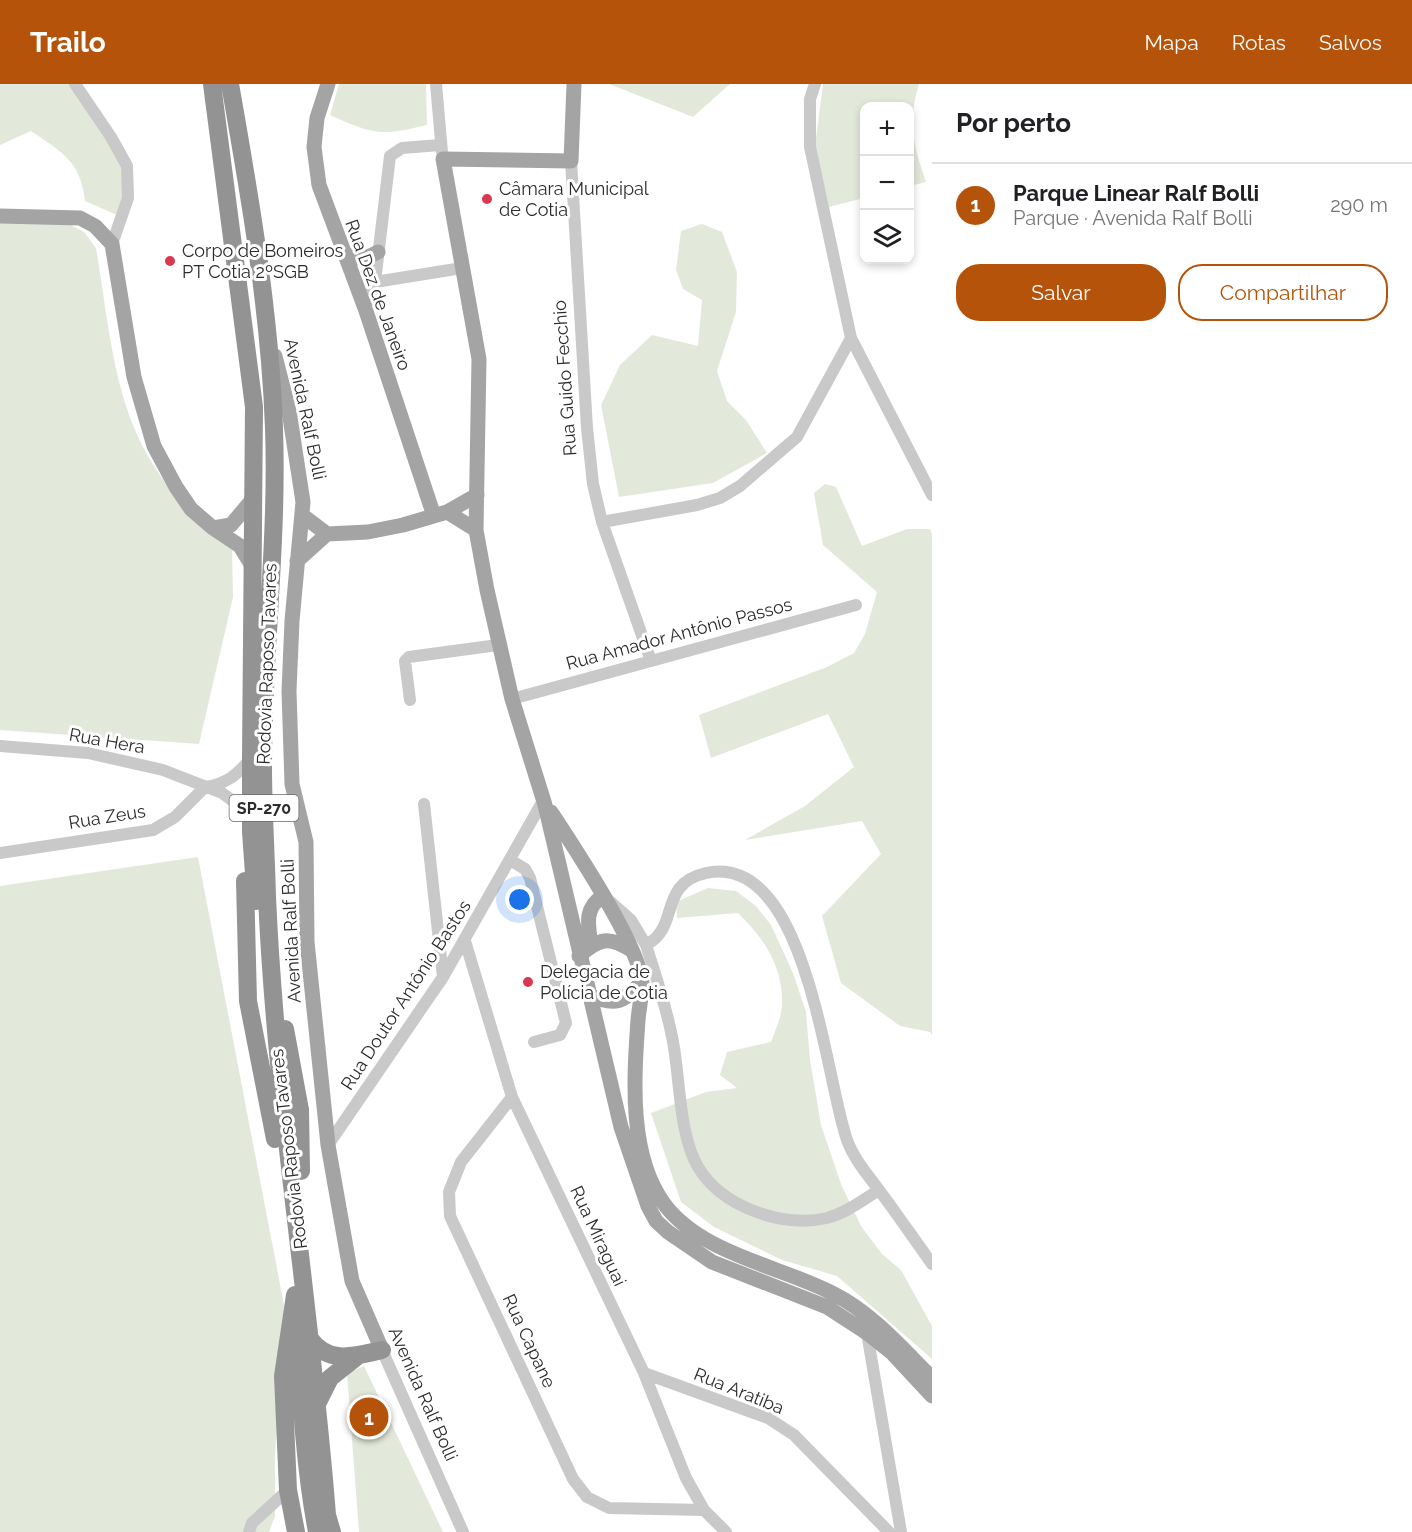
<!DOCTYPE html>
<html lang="pt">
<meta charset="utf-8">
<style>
:root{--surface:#fff;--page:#f2f2f2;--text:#202124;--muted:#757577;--line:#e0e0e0;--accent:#b45309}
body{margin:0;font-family:Raleway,sans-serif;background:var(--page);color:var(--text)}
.controls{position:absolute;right:18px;top:18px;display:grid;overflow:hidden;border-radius:12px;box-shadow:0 3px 9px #0003}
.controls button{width:54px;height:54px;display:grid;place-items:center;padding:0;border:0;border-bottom:2px solid var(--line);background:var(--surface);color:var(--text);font:30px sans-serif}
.you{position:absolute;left:520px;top:816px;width:21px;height:21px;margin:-15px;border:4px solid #fff;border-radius:50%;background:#1a73e8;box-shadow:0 0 0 9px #1a73e833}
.badge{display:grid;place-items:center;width:39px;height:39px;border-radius:50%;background:var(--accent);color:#fff;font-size:20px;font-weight:700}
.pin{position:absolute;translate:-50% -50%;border:3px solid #fff;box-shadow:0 2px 6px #0006}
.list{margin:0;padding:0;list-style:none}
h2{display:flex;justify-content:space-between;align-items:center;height:78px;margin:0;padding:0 24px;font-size:26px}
h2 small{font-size:20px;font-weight:400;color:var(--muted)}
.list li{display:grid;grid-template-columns:39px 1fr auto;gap:18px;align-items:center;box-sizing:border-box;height:84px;padding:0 24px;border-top:2px solid var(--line)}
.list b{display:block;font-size:22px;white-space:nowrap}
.list p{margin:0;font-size:20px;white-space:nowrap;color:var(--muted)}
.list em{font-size:20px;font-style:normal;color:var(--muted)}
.actions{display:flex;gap:12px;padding:18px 24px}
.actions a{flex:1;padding:14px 0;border:2px solid var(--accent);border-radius:24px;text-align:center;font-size:21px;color:var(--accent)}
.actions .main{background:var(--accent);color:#fff}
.icon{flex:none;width:33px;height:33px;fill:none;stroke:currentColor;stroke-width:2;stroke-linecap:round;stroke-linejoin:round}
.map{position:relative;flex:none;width:932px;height:1448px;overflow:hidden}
header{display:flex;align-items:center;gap:36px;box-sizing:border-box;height:84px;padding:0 30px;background:var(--accent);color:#fff}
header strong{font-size:28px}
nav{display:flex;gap:33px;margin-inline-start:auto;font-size:21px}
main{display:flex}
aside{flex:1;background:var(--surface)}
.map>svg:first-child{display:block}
.green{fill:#e3e9da}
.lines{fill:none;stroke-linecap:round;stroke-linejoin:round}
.minor{stroke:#c9c9c9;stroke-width:12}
.major{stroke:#a4a4a4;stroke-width:15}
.highway{stroke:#939393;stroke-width:18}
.poi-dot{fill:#d93850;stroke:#fff;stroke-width:2}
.labels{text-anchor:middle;stroke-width:6;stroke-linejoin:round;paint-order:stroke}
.shield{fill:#fff;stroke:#6b6b6b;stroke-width:1.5}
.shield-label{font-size:16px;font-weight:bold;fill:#2c2c2c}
.poi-label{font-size:18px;fill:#2c2c2c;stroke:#fff;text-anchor:start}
.street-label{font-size:18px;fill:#2c2c2c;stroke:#fff}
</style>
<header>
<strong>Trailo</strong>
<nav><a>Mapa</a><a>Rotas</a><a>Salvos</a></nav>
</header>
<main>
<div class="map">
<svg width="932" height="1448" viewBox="0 0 932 1448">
<rect width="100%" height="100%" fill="#fff"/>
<path class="green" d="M 0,0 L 70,0 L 125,84 L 126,115 L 117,131 L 85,117 C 81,78 62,68 31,47 L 0,61 Z
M 339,0 L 426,0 L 427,41 C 380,52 375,51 330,31 Z
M 609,0 L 730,0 L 693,33 Z
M 823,0 L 919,0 C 907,40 913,59 926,98 L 910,102 L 910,22 L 864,22 L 864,114 L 829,123 L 815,62 Z
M 0,135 L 69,140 L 84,148 L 96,164 C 109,239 113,321 156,385 C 176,417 205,440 232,465 L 233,513 L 199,660 L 0,646 Z
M 702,140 L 722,148 L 737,188 L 736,228 L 717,287 L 727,317 L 746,336 L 767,369 L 713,399 L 619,413 L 601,321 L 620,281 L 652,251 L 698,262 L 702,216 L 683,205 L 676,186 L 681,147 Z
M 825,400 L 836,403 L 862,462 L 907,445 L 930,445 L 932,451 L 932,951 L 930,948 L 900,942 L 841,899 L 822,832 L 881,770 L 862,737 L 745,756 L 805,722 L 854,683 L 828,630 L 711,674 L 699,631 L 827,583 L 854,569 L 865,550 L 877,508 L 823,461 L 814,409 Z
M 198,773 L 284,1221 L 275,1372 L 275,1432 L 269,1448 L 0,1448 L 0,802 Z
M 708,804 L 736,807 L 756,822 L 771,841 L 793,889 L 806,928 L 810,976 L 821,1041 L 841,1100 L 861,1142 L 882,1170 L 901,1186 L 932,1242 L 932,1275 L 837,1192 L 782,1176 L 714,1143 L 681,1118 L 651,1029 L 706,1008 L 737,1004 L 720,991 L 727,968 L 771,958 C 775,947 781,934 782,922 C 784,884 764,854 738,829 L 677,834 L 676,818 Z
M 364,1282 L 443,1448 L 359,1448 L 347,1289 Z"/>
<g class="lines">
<path class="minor" d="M 75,0 L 111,53 L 127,82 L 128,114 L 112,160
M 436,0 L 442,68
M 571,77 L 587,344 L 593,400 L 602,438 L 651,577
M 375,198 L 462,184
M 365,224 L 375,198 L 390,72 L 402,64 L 440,61
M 851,254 L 932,411
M 602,438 L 697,421 L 720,414 L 740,402 L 797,353 L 851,254 L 810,63 L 810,15 L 815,0
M 512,615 L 856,521
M 410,616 L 405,577 L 409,573 L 498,561
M 0,662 L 88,669 L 163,686 L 222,709 L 237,720 L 251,739
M 206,703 C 228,699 237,691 251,674
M 424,720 L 443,893
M 0,769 L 153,746 L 175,733 L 205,703
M 510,776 L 525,785 L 530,794 L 566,939 L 560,951 L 534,958
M 606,814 L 631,836 L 646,861 C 681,843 657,800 706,789 C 807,767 825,994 847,1056 C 854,1075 867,1090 879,1106 C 897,1130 914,1155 932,1180
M 465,857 L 512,1013 L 644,1289 L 686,1394 L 704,1426 L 726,1448
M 646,861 C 656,893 667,924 673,958 C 680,994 679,1051 698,1083 C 722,1123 782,1144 827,1134 C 846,1129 863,1116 879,1106
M 512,1013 L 461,1078 L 449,1108 L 450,1132 L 573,1395 L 587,1413 L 609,1424 L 704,1426
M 328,1061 L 443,893 L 544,715
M 867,1249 L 901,1448
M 382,1266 L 463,1448
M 644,1289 L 768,1334 L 794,1351 L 889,1448
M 249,1448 L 252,1439 L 288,1406"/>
<path class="major" d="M 328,0 L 317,34 L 314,63 L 319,101 L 365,224 L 434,432
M 574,0 L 571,77 L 443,75 L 479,275 L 476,446 L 487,506 L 512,615 L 545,721 L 621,1043 L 648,1122 L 656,1137 L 668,1148 L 712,1178 L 827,1223 L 867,1249 L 892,1269 L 932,1312
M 0,132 L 80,134 L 95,142 L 112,160 L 134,293 L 154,362 L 176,403 L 191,425 L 213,444 L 240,462 L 251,480
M 344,169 C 358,177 365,175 378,168
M 275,272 L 289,327 L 303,418 L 292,537 L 289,607 L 292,700 L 306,758 L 307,858 L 328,1061 L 352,1197 L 382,1266
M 447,428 L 476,446
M 302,431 L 327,450
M 213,444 L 231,441 L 252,416
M 297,477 L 327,450 L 368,448 L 403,441 L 447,428 L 477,411
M 551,728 C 572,760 642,865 642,900 C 642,912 639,924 638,936 C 634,994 628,1072 665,1121 C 702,1170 780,1182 832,1209 C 872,1229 900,1262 932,1294
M 591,861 C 588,840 584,824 603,812
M 579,872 C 599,854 609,852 631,866
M 589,911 C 616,923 623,918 642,898"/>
<path class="highway" d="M 212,0 L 254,323 L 251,674 L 251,748 L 256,817
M 230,0 C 250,113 270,229 274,344 C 278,457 263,570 263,683 C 263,726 266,770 267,813 C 276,1020 311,1225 327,1431 L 332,1448
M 245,797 L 248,917 L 275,1055
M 285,945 L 300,1026 L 301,1087
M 295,1211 L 283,1292 L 288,1406 L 296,1448
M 297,1239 C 301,1309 304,1379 317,1448
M 310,1255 C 329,1281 355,1272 382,1266
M 318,1318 L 330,1294 L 359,1271"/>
</g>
<g class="poi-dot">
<circle cx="487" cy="115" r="6"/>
<circle cx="170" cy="177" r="6"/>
<circle cx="528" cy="898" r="6"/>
</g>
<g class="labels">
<rect class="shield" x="229.5" y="711" width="69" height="26" rx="4.5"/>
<g class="shield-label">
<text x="264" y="730">SP-270</text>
</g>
<g class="poi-label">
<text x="499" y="111">Câmara Municipal<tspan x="499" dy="21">de Cotia</tspan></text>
<text x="182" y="173">Corpo de Bomeiros<tspan x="182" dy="21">PT Cotia 2ºSGB</tspan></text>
<text x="540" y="894">Delegacia de<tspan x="540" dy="21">Polícia de Cotia</tspan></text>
</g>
<g class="street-label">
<text transform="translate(378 211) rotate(70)" y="6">Rua Dez de Janeiro</text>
<text transform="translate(565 294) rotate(-94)" y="6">Rua Guido Fecchio</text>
<text transform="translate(305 325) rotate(78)" y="6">Avenida Ralf Bolli</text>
<text transform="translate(679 550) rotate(-15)" y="6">Rua Amador Antônio Passos</text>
<text transform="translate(267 580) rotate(-88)" y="6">Rodovia Raposo Tavares</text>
<text transform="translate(107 657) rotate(10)" y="6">Rua Hera</text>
<text transform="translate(107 733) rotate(-9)" y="6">Rua Zeus</text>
<text transform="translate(291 847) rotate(-93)" y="6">Avenida Ralf Bolli</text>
<text transform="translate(406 911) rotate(-57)" y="6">Rua Doutor Antônio Bastos</text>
<text transform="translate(289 1065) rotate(-97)" y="6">Rodovia Raposo Tavares</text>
<text transform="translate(598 1152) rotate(65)" y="6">Rua Miraguai</text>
<text transform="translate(529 1257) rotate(65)" y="6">Rua Capane</text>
<text transform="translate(739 1307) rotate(22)" y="6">Rua Aratiba</text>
<text transform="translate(423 1310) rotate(66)" y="6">Avenida Ralf Bolli</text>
</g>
</g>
</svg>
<div class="controls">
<button>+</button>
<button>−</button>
<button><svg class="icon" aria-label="layers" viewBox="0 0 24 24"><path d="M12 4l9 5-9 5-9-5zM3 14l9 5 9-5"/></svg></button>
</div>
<div class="you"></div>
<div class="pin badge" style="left:369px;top:1333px">1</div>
</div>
<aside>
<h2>Por perto<small></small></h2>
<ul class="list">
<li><span class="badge">1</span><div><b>Parque Linear Ralf Bolli</b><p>Parque · Avenida Ralf Bolli</p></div><em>290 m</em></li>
</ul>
<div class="actions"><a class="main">Salvar</a><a>Compartilhar</a></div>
</aside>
</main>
